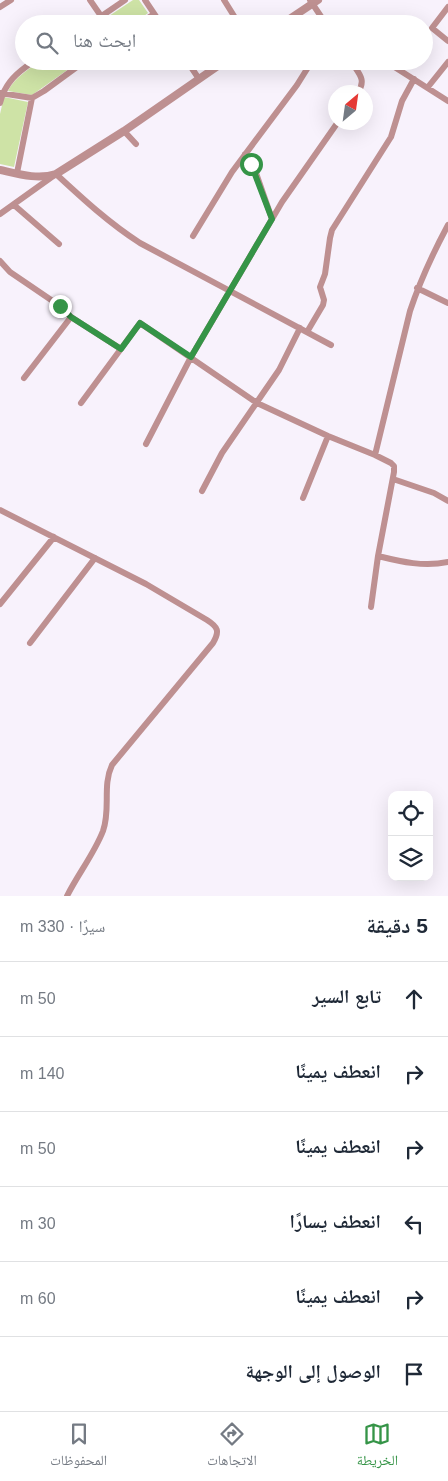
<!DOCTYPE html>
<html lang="ar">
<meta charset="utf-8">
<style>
:root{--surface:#fff;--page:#f6f6f7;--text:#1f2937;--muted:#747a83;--line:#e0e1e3;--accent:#359447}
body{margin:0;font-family:Arial,"Noto Naskh Arabic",sans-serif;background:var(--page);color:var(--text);direction:rtl}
.controls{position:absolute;right:15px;bottom:15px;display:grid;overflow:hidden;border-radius:10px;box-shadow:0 5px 20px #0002}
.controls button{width:45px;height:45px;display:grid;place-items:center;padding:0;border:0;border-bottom:1px solid var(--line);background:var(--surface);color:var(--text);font:25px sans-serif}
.compass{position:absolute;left:328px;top:85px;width:45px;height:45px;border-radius:50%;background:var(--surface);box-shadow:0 5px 20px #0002;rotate:29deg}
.stop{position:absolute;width:15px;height:15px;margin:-11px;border:4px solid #359447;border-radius:50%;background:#fff}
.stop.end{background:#359447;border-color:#fff;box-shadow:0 1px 5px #0008}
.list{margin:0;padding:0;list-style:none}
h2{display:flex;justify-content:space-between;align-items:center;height:65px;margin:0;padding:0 20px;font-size:21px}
h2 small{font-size:16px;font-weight:400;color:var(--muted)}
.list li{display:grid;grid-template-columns:32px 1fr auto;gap:15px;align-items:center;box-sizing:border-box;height:75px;padding:0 20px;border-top:1px solid var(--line)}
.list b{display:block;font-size:19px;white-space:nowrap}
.list em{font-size:16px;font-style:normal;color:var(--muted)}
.icon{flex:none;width:28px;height:28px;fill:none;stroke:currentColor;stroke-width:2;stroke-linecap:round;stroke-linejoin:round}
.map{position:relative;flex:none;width:448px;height:896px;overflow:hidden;direction:ltr}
.search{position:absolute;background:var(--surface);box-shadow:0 5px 20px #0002;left:15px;right:15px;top:15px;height:55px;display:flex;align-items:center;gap:12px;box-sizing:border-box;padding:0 18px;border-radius:28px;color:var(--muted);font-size:19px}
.sheet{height:515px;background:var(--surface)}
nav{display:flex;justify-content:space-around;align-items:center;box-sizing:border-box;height:70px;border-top:1px solid var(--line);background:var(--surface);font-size:14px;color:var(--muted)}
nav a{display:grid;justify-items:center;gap:2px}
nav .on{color:var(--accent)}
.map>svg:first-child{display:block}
.green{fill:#cee3a6}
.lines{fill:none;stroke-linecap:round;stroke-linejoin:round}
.minor{stroke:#be9091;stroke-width:6}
.tertiary{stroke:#be9091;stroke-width:8}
.route{stroke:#359447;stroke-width:6}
</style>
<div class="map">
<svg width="448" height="896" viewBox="0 0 448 896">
<rect width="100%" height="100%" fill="#f8f2fc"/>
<path class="green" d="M 133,0 L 139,0 L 148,13 L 133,24 L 97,24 Z
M 40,61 L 80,61 L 32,95 L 8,91 C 15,77 28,70 40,61 Z
M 4,97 L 28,102 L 14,167 L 0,164 L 0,114 Z"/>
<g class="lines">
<path class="minor" d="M 90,0 L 101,16
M 145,0 L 161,24
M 224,0 L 239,24
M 310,0 L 326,24
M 0,7 L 11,0
M 448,7 L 432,28 L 448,41
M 90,24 L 125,0
M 139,24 L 154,14
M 187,61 L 199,79
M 351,61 C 358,73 367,79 358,92
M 385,61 L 448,101
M 428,87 L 448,62
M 0,93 L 32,98
M 0,103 C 5,82 18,72 34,61
M 124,131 L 136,144
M 245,154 L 256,173 L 272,219
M 17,173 L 32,98 L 44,91 L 85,61
M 14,205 L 59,244
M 0,214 L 56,174 C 83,199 109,223 140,243 L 331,345
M 193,236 L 232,172 L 297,85 L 312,61
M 0,261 L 10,272 L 60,306 L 71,317 L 121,349
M 417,288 L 448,303
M 307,332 L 323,305 L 324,300 L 320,287 L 325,274 L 330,238 L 332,230 L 391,137 L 402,101 L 414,79
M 24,378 L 71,317
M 81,403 L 140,323 L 257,403 L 328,436 L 375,455 L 391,463 L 394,466 L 394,472 L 378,556 L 371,607
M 146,444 L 191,357 L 282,202 L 338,122
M 375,455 L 410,311 C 420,281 433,253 448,225
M 393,479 L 434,493 L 448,501
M 202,491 L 222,453 L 279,370 L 300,328
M 303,498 L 328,436
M 0,510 L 146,584 L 207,620 C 218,627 220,631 213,643 L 112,765 C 102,786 111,809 103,831 C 94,854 78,874 67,896
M 378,556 C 402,562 424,567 448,562
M 0,604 L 54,537
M 30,643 L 95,558"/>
<path class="tertiary" d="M 282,24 L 318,0
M 0,170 C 18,174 38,180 56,174 L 124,131 L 225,61"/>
</g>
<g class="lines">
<path class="route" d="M 60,306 L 71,317 L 121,349 L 140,323 L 191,357 L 272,219 L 251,164"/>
</g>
</svg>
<div class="controls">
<button><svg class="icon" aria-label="locate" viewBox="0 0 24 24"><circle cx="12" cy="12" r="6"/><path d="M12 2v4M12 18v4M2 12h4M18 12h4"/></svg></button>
<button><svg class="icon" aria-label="layers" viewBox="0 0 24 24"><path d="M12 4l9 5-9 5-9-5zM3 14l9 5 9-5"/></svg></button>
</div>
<svg class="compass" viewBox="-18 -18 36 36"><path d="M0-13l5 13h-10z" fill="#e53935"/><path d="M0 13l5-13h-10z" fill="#747a83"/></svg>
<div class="stop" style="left:251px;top:164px"></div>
<div class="stop end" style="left:60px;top:306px"></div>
<div class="search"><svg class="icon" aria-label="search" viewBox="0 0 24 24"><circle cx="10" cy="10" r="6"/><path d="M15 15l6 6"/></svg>ابحث هنا</div>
</div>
<section class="sheet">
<h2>5 دقيقة<small>سيرًا · 330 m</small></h2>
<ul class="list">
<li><svg class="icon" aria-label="ahead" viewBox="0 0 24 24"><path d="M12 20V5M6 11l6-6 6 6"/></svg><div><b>تابع السير</b></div><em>50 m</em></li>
<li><svg class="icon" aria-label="right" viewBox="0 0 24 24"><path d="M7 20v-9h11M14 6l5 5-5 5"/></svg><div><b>انعطف يمينًا</b></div><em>140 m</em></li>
<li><svg class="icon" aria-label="right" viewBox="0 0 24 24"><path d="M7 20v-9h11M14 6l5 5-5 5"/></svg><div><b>انعطف يمينًا</b></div><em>50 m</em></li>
<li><svg class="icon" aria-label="left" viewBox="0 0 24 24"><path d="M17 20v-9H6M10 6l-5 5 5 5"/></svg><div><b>انعطف يسارًا</b></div><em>30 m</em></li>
<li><svg class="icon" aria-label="right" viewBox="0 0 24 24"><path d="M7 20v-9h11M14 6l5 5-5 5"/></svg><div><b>انعطف يمينًا</b></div><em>60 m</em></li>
<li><svg class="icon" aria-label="arrive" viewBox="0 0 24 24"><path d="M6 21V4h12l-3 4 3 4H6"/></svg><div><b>الوصول إلى الوجهة</b></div></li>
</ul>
</section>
<nav>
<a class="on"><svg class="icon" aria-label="map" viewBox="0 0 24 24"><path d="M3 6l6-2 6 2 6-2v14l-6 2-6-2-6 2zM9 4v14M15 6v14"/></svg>الخريطة</a>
<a><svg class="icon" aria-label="directions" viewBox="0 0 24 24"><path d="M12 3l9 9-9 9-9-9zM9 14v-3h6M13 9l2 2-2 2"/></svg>الاتجاهات</a>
<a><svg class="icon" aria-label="saved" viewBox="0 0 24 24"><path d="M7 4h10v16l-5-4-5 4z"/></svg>المحفوظات</a>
</nav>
